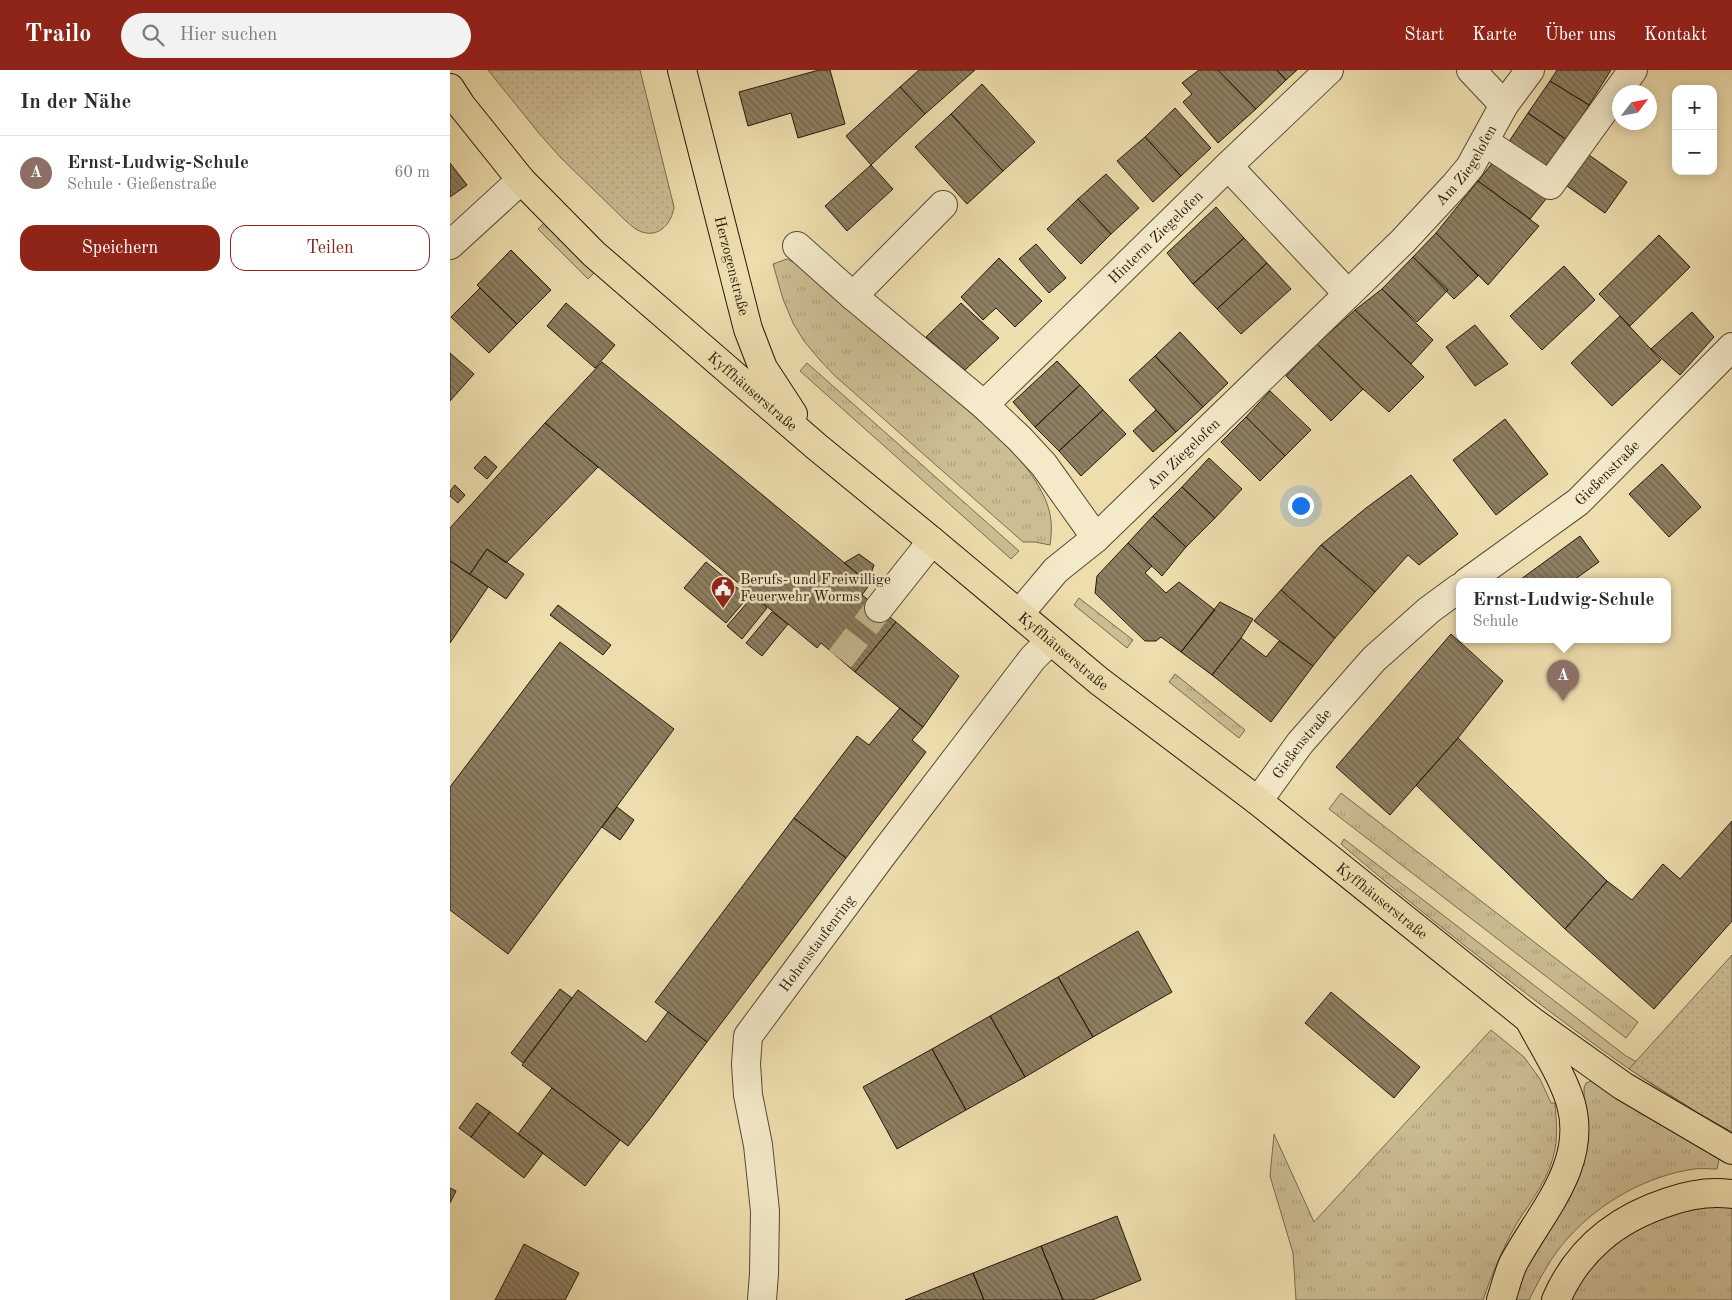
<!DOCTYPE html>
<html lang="de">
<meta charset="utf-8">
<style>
:root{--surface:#fff;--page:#f2f2f3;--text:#2b2b33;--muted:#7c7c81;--line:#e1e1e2;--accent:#8f2418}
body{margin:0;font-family:"Old Standard TT",serif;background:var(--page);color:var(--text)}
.controls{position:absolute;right:15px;top:15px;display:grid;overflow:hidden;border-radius:10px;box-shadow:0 2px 12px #0003}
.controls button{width:45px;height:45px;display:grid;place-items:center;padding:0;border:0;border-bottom:1px solid var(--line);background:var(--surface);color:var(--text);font:25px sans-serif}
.compass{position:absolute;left:1162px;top:15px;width:45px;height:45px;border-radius:50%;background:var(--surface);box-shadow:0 2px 12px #0003;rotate:58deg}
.you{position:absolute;left:850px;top:435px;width:18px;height:18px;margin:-12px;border:4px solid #fff;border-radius:50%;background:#1a73e8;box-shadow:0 0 0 8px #1a73e833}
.badge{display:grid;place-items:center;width:32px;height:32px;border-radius:50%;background:var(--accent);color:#fff;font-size:16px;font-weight:700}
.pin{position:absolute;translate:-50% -41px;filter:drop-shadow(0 1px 2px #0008)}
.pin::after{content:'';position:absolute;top:26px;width:18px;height:15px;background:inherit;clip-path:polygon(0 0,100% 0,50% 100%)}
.popup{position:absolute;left:1006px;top:508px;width:215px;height:65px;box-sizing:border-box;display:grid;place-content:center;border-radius:10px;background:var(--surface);filter:drop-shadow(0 1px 4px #0005);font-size:16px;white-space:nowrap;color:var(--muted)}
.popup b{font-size:19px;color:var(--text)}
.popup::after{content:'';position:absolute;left:50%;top:100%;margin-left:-10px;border:10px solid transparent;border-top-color:var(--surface)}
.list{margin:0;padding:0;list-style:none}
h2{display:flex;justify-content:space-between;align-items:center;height:65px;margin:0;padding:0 20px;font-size:21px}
h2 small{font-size:16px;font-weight:400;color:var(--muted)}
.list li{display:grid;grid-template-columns:32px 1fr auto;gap:15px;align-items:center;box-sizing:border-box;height:75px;padding:0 20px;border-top:1px solid var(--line)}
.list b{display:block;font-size:19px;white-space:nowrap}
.list p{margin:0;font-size:16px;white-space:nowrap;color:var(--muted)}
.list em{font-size:16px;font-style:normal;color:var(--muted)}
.actions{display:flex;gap:10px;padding:15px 20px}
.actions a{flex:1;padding:11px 0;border:1px solid var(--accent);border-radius:15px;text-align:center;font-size:18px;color:var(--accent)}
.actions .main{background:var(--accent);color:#fff}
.icon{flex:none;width:28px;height:28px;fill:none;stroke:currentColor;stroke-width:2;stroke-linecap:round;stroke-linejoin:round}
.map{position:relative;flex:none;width:1282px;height:1230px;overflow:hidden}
header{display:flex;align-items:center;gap:30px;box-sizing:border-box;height:70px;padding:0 25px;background:var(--accent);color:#fff}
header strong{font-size:24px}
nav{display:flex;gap:28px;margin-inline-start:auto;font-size:18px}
.search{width:350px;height:45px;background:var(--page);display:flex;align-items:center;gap:12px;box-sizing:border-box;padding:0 18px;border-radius:28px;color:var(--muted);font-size:19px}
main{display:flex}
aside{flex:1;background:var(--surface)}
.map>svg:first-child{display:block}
.grass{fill:url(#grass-tufts);stroke:#786b50}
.park{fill:url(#park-dots);stroke:#786b50}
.building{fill:url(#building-back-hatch);stroke:#24190d}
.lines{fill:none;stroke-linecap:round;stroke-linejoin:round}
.minor-tunnel{stroke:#c6b78e;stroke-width:28;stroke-dasharray:28 14;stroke-linecap:butt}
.minor-casing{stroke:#564a35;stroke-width:30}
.major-casing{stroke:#24190d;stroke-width:30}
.highway-casing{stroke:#24190d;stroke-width:30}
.minor{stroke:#f4eaca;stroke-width:28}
.major{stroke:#eedeae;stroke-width:28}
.highway{stroke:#eedeae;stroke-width:28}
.labels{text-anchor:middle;stroke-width:5;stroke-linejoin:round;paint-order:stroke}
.street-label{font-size:15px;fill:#24190d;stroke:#f4eaca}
.poi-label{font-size:15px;fill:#24190d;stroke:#f4eaca;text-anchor:start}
</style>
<header>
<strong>Trailo</strong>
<div class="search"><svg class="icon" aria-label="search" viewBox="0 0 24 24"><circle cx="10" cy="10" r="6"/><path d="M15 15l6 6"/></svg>Hier suchen</div>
<nav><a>Start</a><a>Karte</a><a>Über uns</a><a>Kontakt</a></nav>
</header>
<main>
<aside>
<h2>In der Nähe<small></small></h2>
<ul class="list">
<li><span class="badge" style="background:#8d6e63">A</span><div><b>Ernst-Ludwig-Schule</b><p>Schule · Gießenstraße</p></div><em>60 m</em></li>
</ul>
<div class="actions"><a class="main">Speichern</a><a>Teilen</a></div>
</aside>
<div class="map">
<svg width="1282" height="1230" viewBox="0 0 1282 1230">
<defs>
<pattern id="grass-tufts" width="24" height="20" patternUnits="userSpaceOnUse" patternTransform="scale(1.25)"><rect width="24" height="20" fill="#ccbd93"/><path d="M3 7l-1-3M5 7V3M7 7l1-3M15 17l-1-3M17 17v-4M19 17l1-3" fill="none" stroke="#afa27e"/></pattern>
<pattern id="park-dots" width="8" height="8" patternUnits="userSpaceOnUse" patternTransform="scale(1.25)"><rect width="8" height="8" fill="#ccbd93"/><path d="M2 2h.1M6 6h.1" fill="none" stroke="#afa27e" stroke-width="1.8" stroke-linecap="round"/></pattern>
<pattern id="building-back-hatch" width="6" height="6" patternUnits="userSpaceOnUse" patternTransform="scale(1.25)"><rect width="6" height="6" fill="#8d7f61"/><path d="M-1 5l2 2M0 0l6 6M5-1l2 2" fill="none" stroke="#73674e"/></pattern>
</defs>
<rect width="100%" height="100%" fill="#eedeae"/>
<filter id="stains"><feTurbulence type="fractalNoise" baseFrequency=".004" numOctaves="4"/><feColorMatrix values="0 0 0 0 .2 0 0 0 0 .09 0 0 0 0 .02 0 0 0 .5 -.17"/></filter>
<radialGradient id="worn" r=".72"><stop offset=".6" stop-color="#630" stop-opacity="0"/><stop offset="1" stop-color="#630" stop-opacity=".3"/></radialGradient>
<path class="grass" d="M 94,153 L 144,203 L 138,209 L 88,159 Z
M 337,189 L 347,194 C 396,236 445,278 494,320 C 523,346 564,377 585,410 C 599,433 604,448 600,475 L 585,472 L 573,472 L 384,305 L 369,289 L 354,271 L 343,253 L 333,229 L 323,194 Z
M 357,293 L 569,481 L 561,489 L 350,301 Z
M 629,528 L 683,570 L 677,578 L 624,535 Z
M 725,604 L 795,660 L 789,668 L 719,612 Z
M 891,723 L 1188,952 L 1176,968 L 879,739 Z
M 894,769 L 1176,986 L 1196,997 L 1282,1062 C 1208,1023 1140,972 1074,922 C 1012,874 950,825 891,774 Z
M 1041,960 L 1074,987 L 1090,1009 L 1101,1033 L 1105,1033 C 1106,1048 1108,1064 1105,1079 C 1100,1108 1082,1129 1067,1153 C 1053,1177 1042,1204 1033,1230 L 846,1230 L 843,1183 L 820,1106 L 824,1064 L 864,1152 Z
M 1141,1011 L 1269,1089 L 1267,1099 C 1260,1099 1252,1098 1244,1099 C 1197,1106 1150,1132 1118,1168 C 1102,1185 1089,1210 1079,1230 L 1064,1230 L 1074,1203 L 1115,1136 L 1128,1108 L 1135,1076 L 1134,1018 L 1136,1013 Z
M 1269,1136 L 1282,1137 L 1282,1230 L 1119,1230 L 1132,1203 L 1159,1174 L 1223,1142 Z"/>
<path class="park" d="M 38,0 L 190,0 L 224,137 C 222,152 210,168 192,162 C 185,160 181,155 176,151 L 111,88 L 88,62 Z
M 1282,885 L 1282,1062 L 1250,1044 L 1179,999 Z"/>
<path class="building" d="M 369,0 L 380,0 L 395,54 L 348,68 L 341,43 L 298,56 L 289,22 Z
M 469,0 L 525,0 L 475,44 L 450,17 Z
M 749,0 L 768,0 L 806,39 L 768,73 L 733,32 L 742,24 L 732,13 Z
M 768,0 L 827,0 L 836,10 L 806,39 Z
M 827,0 L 847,0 L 836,10 Z
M 1107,0 L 1161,0 L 1139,35 L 1100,11 Z
M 1100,11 L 1139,35 L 1117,70 L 1078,43 Z
M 532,14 L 585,72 L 553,101 L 501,44 Z
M 450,17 L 475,44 L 421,95 L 396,66 Z
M 725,38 L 761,78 L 731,106 L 695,67 Z
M 1078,43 L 1117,70 L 1095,103 L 1056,76 Z
M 501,44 L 553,101 L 517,134 L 465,77 Z
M 695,67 L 731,106 L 703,132 L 667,91 Z
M 1139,85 L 1177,112 L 1155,143 L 1117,116 Z
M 1044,91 L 1100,124 L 1080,149 L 1028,111 Z
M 0,93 L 17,115 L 0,127 Z
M 421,95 L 443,119 L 397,161 L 375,136 Z
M 656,104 L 689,138 L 661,164 L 628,129 Z
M 1028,111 L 1089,156 L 1038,215 L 986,163 Z
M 628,129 L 661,164 L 631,194 L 597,159 Z
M 766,137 L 794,168 L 743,214 L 717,183 Z
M 986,163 L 1028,206 L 1004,229 L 963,187 Z
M 1209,165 L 1240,197 L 1180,256 L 1149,224 Z
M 794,168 L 817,193 L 767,239 L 743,214 Z
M 586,174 L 616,208 L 599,223 L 569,189 Z
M 61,180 L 101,220 L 67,254 L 27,215 Z
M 963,187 L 998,220 L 967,252 L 932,219 Z
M 549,188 L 592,231 L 565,257 L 546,238 L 533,250 L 511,227 Z
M 817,193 L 841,219 L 791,264 L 767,239 Z
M 1114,196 L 1145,230 L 1092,280 L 1060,246 Z
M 30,218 L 67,254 L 39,283 L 1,247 Z
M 932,219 L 983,270 L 961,294 L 905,240 Z
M 116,233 L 165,275 L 145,298 L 97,256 Z
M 511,233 L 549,268 L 515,300 L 476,267 Z
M 905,240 L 974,307 L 939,342 L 913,319 L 867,274 Z
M 1242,242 L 1264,267 L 1230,305 L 1201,279 Z
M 1170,246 L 1211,290 L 1162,336 L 1121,293 Z
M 1025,255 L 1058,294 L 1025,316 L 996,277 Z
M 730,262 L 778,313 L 753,337 L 705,286 Z
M 867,274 L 913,319 L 881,351 L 836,306 Z
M 0,283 L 24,304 L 0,331 Z
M 705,286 L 753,337 L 726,362 L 679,310 Z
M 607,291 L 630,315 L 585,357 L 563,332 Z
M 152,292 L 420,514 L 412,525 L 446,552 L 405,602 L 371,573 L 367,578 L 95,353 Z
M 630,315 L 653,340 L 609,381 L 585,357 Z
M 820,321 L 861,360 L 835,386 L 796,347 Z
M 653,340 L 676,364 L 631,406 L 609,381 Z
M 706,340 L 726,362 L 703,382 L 683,361 Z
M 796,347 L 835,386 L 810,411 L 771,372 Z
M 1055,349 L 1098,404 L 1046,445 L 1003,390 Z
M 95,353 L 148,397 L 56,493 L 37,479 L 20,504 L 0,491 L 0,458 Z
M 35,386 L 47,397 L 37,409 L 24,398 Z
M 759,388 L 792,419 L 765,448 L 732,417 Z
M 1212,394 L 1251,437 L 1219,467 L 1179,424 Z
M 961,405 L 1008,464 L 969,495 L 958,485 L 925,522 L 871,475 L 916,438 Z
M 5,415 L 15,425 L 8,433 L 0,426 L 0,421 Z
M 732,417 L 765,448 L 736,477 L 703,446 Z
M 703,446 L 736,477 L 712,506 L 678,473 Z
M 1130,466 L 1149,492 L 1121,512 L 1067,512 Z
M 678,473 L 702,496 L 695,503 L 716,523 L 729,512 L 765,540 L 731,582 L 711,567 L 706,571 L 695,571 L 645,523 L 647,506 Z
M 871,475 L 925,522 L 885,568 L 831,520 Z
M 37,479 L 74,504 L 56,529 L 20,504 Z
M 409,484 L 424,495 L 418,512 L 394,493 Z
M 0,491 L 38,517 L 0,573 Z
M 256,492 L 298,527 L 276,553 L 234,518 Z
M 831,520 L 885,568 L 863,596 L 804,551 Z
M 303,526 L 317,538 L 292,569 L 277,556 Z
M 770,532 L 803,549 L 791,568 L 762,605 L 731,582 Z
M 108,535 L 161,575 L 153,585 L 100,545 Z
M 322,542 L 338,554 L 312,586 L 296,573 Z
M 446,552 L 509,606 L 473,657 L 405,602 Z
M 1001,564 L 1053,611 L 1008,668 L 940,745 L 886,697 Z
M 791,568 L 816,587 L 829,571 L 863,596 L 821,652 L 762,605 Z
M 110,572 L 224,659 L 58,884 L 0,840 L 0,717 Z
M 450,638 L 473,657 L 462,670 L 476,682 L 396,788 L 344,748 L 407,666 L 419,675 Z
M 1008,668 L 1157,811 L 1115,859 L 966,715 Z
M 167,737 L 184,750 L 170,770 L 152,757 Z
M 344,748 L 396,788 L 257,972 L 205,932 Z
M 1282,751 L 1282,851 L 1204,939 L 1115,859 L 1157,811 L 1182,830 L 1213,794 L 1230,809 Z
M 688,861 L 722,922 L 643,967 L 608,907 Z
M 608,907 L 643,967 L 575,1007 L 540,946 Z
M 110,919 L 122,928 L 73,993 L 61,983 Z
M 128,920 L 196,972 L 218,942 L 257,972 L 202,1046 L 178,1076 L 72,995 Z
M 881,922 L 970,997 L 944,1028 L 855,953 Z
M 540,946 L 575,1007 L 516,1040 L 482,979 Z
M 482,979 L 516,1040 L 447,1079 L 413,1017 Z
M 102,1018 L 170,1070 L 135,1116 L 68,1064 Z
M 27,1033 L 40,1042 L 21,1067 L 9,1058 Z
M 40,1042 L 93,1083 L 74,1108 L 21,1067 Z
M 0,1118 L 6,1121 L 0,1133 Z
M 667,1146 L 691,1210 L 642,1230 L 613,1230 L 591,1176 Z
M 74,1174 L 129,1203 L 115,1230 L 45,1230 Z
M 591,1176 L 613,1230 L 534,1230 L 523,1203 Z
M 523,1203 L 534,1230 L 455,1230 Z"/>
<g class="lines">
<path class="minor-tunnel" d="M 390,589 L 429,538"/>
<defs>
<g id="minor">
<path d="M 1021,0 L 1054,35"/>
<path d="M 1035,72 L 1100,115 L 1183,0"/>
<path d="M 778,96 L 898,224"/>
<path d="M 0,175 L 71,110"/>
<path d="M 347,176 L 403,226 L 534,335 L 570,369 L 594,395 L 646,468"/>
<path d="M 403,226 L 493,135"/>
<path id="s1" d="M 534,335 L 778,96 L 879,0"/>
<path id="s2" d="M 1017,512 L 1128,432 L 1282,277"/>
<path d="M 429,538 L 482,471"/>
<path id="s3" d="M 569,544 L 606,500 L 646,468 L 953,171 L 1005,115 L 1020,97 L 1054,35 L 1080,0"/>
<path id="s4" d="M 808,731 L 850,673 L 924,589 L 979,540 L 1009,518"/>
<path id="s5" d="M 312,1230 L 314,1204 L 315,1141 L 308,1075 L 298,1025 L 296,994 L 298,966 L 433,784 L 583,588 L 600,571"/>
</g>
<g id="major">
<path id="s6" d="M 232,0 L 298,259 L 313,298 L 343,344"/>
<path id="s7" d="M 0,18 L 11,35 L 71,110 L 144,184 L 367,377 L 482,471 L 649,611 L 808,731 L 1079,949 L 1173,1016 L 1282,1080"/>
</g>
<path id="highway" d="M 1051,1230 C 1055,1218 1058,1205 1063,1194 C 1089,1144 1138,1096 1121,1034 C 1113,1006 1093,976 1079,949
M 1106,1230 C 1128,1179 1166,1149 1218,1132 C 1238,1125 1260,1121 1282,1124"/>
</defs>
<use href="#minor" class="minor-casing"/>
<use href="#major" class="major-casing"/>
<use href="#highway" class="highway-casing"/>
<use href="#minor" class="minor"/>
<use href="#major" class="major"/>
<use href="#highway" class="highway"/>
</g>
<defs>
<symbol id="civic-pin" viewBox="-11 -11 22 30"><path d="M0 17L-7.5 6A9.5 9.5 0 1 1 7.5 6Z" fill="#8f2418" stroke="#f4eaca"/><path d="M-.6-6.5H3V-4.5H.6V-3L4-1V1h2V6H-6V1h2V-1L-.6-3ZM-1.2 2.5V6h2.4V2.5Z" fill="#fff"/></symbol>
</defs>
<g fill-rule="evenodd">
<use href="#civic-pin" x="259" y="504" width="28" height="38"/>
</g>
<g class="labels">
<g class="street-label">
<text dy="5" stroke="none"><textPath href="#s3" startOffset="635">Am Ziegelofen</textPath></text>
<text dy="5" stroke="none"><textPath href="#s1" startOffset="240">Hinterm Ziegelofen</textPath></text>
<text dy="5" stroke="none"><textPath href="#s6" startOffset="202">Herzogenstraße</textPath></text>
<text dy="5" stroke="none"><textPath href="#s7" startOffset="430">Kyffhäuserstraße</textPath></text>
<text dy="5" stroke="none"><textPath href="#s3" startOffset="230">Am Ziegelofen</textPath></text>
<text dy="5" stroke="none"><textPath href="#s2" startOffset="178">Gießenstraße</textPath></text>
<text dy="5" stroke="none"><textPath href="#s7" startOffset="835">Kyffhäuserstraße</textPath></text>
<text dy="5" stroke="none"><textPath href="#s4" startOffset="72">Gießenstraße</textPath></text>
<text dy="5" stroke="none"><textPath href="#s7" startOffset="1240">Kyffhäuserstraße</textPath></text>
<text dy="5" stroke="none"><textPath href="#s5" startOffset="381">Hohenstaufenring</textPath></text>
</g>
<g class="poi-label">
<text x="290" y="514">Berufs- und Freiwillige<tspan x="290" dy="17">Feuerwehr Worms</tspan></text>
</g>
</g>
<rect width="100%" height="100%" filter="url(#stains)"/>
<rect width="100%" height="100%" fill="url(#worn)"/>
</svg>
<div class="controls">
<button>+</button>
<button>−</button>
</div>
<svg class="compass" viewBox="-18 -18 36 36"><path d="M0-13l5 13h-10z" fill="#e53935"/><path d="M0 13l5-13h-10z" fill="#7c7c81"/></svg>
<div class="you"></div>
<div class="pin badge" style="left:1113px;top:631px;background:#8d6e63">A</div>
<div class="popup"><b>Ernst-Ludwig-Schule</b>Schule</div>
</div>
</main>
